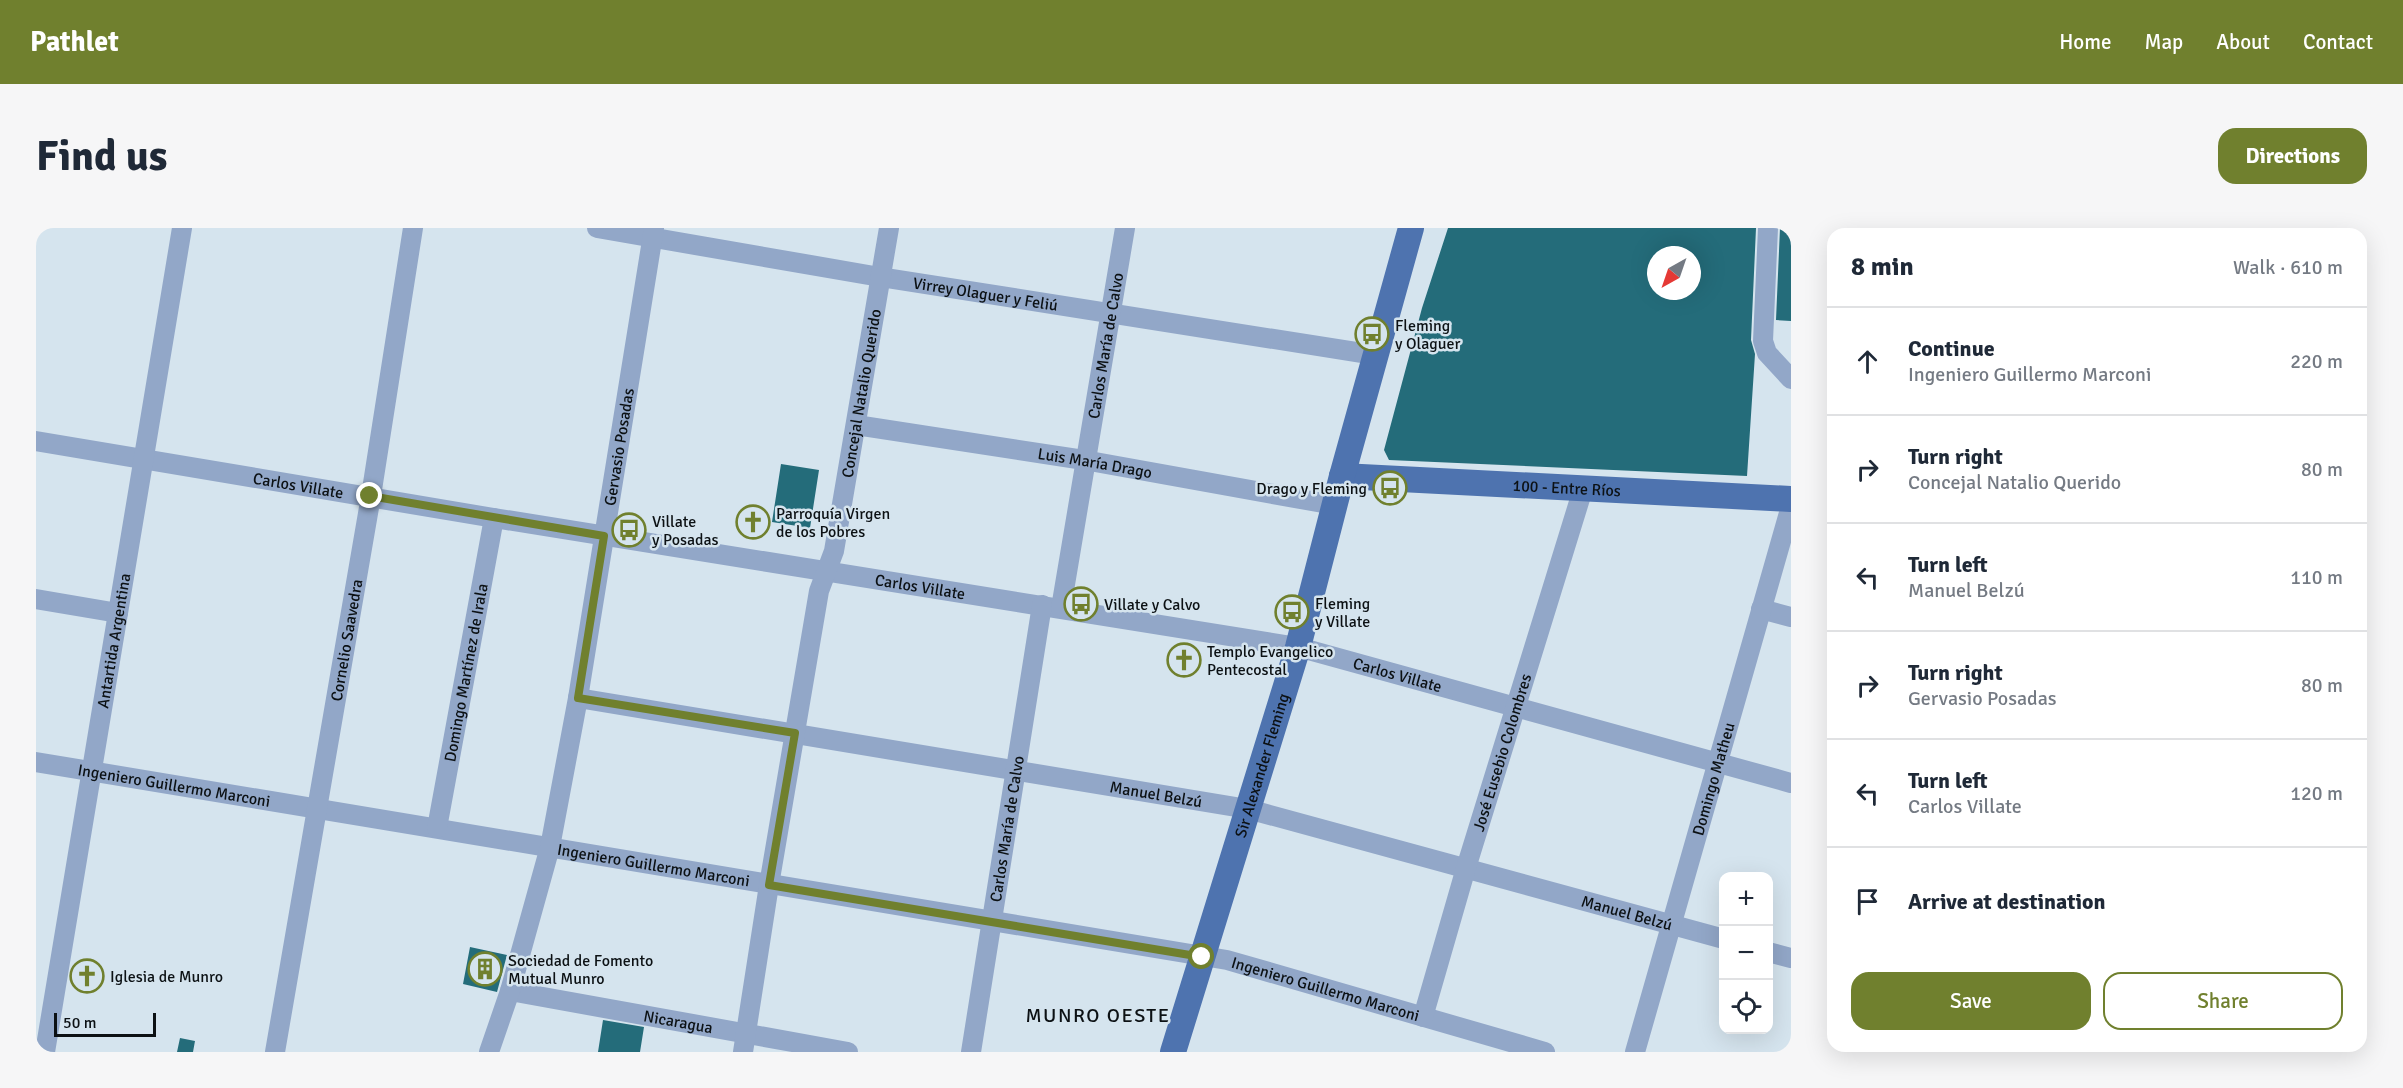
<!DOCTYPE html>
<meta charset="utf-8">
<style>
:root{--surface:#fff;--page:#f6f6f7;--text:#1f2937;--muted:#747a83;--line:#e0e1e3;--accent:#70802e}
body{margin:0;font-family:Signika,sans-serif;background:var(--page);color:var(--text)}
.controls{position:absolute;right:18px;bottom:18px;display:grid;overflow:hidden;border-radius:12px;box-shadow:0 6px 24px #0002}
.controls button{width:54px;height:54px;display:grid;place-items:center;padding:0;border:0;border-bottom:2px solid var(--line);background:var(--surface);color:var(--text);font:30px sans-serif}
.compass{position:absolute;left:1611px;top:18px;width:54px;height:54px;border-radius:50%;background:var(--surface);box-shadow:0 6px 24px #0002;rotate:220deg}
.scale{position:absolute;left:18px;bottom:15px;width:102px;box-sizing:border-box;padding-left:6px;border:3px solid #0c1114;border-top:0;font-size:16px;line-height:21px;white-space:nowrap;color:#0c1114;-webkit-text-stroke:4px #d5e4ee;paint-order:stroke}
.stop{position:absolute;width:18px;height:18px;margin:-14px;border:4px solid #70802e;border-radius:50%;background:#fff}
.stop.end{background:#70802e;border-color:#fff;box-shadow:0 2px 6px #0008}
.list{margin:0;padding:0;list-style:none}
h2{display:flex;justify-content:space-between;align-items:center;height:78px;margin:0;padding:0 24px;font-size:26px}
h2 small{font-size:20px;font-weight:400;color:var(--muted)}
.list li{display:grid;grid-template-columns:39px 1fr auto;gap:18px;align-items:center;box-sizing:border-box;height:108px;padding:0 24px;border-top:2px solid var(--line)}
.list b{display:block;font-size:22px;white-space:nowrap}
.list p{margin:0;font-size:20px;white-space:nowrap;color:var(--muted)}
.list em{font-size:20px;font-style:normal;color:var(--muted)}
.actions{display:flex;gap:12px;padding:18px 24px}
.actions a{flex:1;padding:14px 0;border:2px solid var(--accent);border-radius:18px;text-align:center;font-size:21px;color:var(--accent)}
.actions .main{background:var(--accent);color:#fff}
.icon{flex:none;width:33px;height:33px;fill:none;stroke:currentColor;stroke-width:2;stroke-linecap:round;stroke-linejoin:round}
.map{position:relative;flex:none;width:1755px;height:824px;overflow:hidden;border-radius:18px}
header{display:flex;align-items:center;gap:36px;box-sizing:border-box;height:84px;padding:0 30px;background:var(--accent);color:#fff}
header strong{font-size:28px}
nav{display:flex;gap:33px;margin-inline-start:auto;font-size:21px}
.intro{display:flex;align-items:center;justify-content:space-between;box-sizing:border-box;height:144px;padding:0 36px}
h1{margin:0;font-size:42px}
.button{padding:15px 27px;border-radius:18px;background:var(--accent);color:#fff;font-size:21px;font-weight:700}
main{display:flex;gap:36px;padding:0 36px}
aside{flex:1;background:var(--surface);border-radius:18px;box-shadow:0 6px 24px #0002}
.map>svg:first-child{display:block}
.building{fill:#246c7a;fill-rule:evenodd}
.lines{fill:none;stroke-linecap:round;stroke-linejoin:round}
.minor{stroke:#92a7c8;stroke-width:20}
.major{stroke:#4e73af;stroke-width:26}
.route{stroke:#70802e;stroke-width:8}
.labels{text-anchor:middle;stroke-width:5;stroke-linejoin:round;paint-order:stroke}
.street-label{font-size:16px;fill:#0c1114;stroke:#d5e4ee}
.poi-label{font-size:16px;fill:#0c1114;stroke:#d5e4ee;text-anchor:start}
.quarter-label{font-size:20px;letter-spacing:1.5px;fill:#0c1114;stroke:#d5e4ee}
</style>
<header>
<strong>Pathlet</strong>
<nav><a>Home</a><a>Map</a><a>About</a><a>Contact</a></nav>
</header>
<div class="intro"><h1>Find us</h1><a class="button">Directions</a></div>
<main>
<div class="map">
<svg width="1755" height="824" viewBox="0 0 1755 824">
<rect width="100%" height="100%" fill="#d5e4ee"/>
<path class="building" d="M 1412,0 L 1720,0 L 1715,112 L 1719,126 L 1711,248 L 1353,232 L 1348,222 L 1386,80 ZM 1620,27 L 1656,27 L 1656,63 L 1620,63 Z
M 1744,0 L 1755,0 L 1755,93 L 1740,92 Z
M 745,236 L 783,242 L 774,300 L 736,294 Z
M 1143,417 L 1158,420 L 1153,447 L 1138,444 Z
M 434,719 L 471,727 L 461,764 L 427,756 Z
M 567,792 L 608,799 L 604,824 L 562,824 Z
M 144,810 L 159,813 L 157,824 L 141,824 Z"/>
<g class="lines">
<g class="minor">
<path id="s1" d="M 561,0 L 844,49 L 1339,127"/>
<path d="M 1732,0 L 1727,113 L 1731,125 L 1755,151"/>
<path id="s2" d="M 820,197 L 1048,232 L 1298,277"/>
<path id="s3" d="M 0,213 L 458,290 L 1262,419 L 1755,555"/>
<path d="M 0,371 L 82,385"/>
<path id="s4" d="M 1025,380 L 1089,0"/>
<path d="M 1725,381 L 1755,389"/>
<path id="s5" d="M 542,470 L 1212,581 L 1688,711"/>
<path id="s6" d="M 0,534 L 1191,732 L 1509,824"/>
<path id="s7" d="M 401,600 L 458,290"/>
<path d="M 1732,724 L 1755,730"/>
<path id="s8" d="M 474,763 L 812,824"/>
<path id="s9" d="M 1387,789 L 1430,640 L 1547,261"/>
<path id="s10" d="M 9,824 L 146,0"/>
<path id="s11" d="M 239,824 L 335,268 L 377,0"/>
<path id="s12" d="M 453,824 L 474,763 L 514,619 L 542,470 L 618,0"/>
<path id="s13" d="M 707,824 L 733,657 L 783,363 L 798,323 L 853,0"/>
<path id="s14" d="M 935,824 L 1006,377"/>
<path id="s15" d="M 1599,824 L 1755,278"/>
</g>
<g class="major">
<path id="s16" d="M 1306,248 L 1755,271"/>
<path id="s17" d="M 1137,824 L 1262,419 L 1306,248 L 1375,0"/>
</g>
</g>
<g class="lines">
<path class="route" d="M 334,268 L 568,308 L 542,470 L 759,505 L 733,657 L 1166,729"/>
</g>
<defs>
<symbol id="bus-ring" viewBox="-11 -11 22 22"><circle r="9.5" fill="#d5e4ee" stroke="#70802e" stroke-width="1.5"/><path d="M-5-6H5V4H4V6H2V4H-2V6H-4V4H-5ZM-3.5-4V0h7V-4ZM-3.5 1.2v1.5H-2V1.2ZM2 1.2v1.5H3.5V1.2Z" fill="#70802e"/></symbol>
<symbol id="church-ring" viewBox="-11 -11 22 22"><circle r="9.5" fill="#d5e4ee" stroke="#70802e" stroke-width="1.5"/><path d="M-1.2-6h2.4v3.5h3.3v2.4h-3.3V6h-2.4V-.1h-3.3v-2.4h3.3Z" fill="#70802e"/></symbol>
<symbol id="building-ring" viewBox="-11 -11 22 22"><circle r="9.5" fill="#d5e4ee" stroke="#70802e" stroke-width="1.5"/><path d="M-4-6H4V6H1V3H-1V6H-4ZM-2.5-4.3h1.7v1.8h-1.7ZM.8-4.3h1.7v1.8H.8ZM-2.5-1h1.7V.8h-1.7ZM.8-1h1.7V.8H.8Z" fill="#70802e"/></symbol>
</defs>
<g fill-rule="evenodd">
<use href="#bus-ring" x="1317" y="87" width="38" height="38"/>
<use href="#bus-ring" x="1335" y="241" width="38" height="38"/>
<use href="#church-ring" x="698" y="275" width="38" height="38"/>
<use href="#bus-ring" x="574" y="283" width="38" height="38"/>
<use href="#bus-ring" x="1026" y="357" width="38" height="38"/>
<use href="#bus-ring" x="1237" y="365" width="38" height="38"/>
<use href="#church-ring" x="1129" y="413" width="38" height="38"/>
<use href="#building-ring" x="430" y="722" width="38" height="38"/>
<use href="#church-ring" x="32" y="729" width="38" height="38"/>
</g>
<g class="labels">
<g class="street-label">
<text dy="6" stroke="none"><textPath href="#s1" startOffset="394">Virrey Olaguer y Feliú</textPath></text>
<text dy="6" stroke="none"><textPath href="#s4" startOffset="266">Carlos María de Calvo</textPath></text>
<text dy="6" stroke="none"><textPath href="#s13" startOffset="670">Concejal Natalio Querido</textPath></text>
<text dy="6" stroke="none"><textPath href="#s12" startOffset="620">Gervasio Posadas</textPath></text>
<text dy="6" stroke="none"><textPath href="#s2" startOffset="242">Luis María Drago</textPath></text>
<text dy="6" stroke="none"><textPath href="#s3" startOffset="266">Carlos Villate</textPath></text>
<text dy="6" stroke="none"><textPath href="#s16" startOffset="225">100 - Entre Ríos</textPath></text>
<text dy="6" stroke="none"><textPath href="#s3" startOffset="896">Carlos Villate</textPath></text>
<text dy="6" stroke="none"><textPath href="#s10" startOffset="417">Antartida Argentina</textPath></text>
<text dy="6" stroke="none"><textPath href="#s11" startOffset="418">Cornelio Saavedra</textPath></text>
<text dy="6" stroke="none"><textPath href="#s7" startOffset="158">Domingo Martínez de Irala</textPath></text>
<text dy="6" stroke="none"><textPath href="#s3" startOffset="1382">Carlos Villate</textPath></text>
<text dy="6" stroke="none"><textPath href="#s9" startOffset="276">José Eusebio Colombres</textPath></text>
<text dy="6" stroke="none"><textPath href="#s17" startOffset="300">Sir Alexander Fleming</textPath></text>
<text dy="6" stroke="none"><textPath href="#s15" startOffset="284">Domingo Matheu</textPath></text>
<text dy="6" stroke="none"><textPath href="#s6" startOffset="140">Ingeniero Guillermo Marconi</textPath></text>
<text dy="6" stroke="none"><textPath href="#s5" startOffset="586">Manuel Belzú</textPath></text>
<text dy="6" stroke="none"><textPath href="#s14" startOffset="226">Carlos María de Calvo</textPath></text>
<text dy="6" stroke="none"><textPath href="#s6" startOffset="626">Ingeniero Guillermo Marconi</textPath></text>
<text dy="6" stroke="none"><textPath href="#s5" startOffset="1072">Manuel Belzú</textPath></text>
<text dy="6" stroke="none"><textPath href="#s6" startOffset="1310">Ingeniero Guillermo Marconi</textPath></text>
<text dy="6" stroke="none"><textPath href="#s8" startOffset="171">Nicaragua</textPath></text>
</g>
<g class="poi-label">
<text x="1359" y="103">Fleming<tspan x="1359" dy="18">y Olaguer</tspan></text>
<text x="1331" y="266" text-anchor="end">Drago y Fleming</text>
<text x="740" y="291">Parroquía Virgen<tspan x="740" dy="18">de los Pobres</tspan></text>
<text x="616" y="299">Villate<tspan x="616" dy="18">y Posadas</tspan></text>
<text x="1279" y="381">Fleming<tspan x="1279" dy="18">y Villate</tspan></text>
<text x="1068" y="382">Villate y Calvo</text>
<text x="1171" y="429">Templo Evangelico<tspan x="1171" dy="18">Pentecostal</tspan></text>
<text x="472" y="738">Sociedad de Fomento<tspan x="472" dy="18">Mutual Munro</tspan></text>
<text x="74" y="754">Iglesia de Munro</text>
</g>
<g class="quarter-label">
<text x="1062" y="794">MUNRO OESTE</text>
</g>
</g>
</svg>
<div class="controls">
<button>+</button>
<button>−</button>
<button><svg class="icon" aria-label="locate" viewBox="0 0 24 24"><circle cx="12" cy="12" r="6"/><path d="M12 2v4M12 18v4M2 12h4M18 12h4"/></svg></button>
</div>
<svg class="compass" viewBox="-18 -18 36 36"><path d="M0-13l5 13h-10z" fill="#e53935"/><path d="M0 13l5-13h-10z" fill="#747a83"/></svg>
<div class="scale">50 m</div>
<div class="stop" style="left:1166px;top:729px"></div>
<div class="stop end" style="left:334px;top:268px"></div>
</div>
<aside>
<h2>8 min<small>Walk · 610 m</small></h2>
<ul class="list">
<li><svg class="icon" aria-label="ahead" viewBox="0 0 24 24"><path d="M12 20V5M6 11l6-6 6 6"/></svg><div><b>Continue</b><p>Ingeniero Guillermo Marconi</p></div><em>220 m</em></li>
<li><svg class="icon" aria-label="right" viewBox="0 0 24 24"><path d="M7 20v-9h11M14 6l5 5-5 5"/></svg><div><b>Turn right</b><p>Concejal Natalio Querido</p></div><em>80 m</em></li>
<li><svg class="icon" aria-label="left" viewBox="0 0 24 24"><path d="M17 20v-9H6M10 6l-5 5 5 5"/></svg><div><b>Turn left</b><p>Manuel Belzú</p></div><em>110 m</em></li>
<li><svg class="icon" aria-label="right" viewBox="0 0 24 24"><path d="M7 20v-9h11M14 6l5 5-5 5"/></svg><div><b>Turn right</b><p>Gervasio Posadas</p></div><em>80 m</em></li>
<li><svg class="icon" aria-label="left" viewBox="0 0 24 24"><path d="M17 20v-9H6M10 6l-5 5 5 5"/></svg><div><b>Turn left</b><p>Carlos Villate</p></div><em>120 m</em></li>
<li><svg class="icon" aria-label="arrive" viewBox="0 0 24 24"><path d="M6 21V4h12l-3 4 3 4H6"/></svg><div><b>Arrive at destination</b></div></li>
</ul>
<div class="actions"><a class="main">Save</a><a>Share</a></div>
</aside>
</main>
